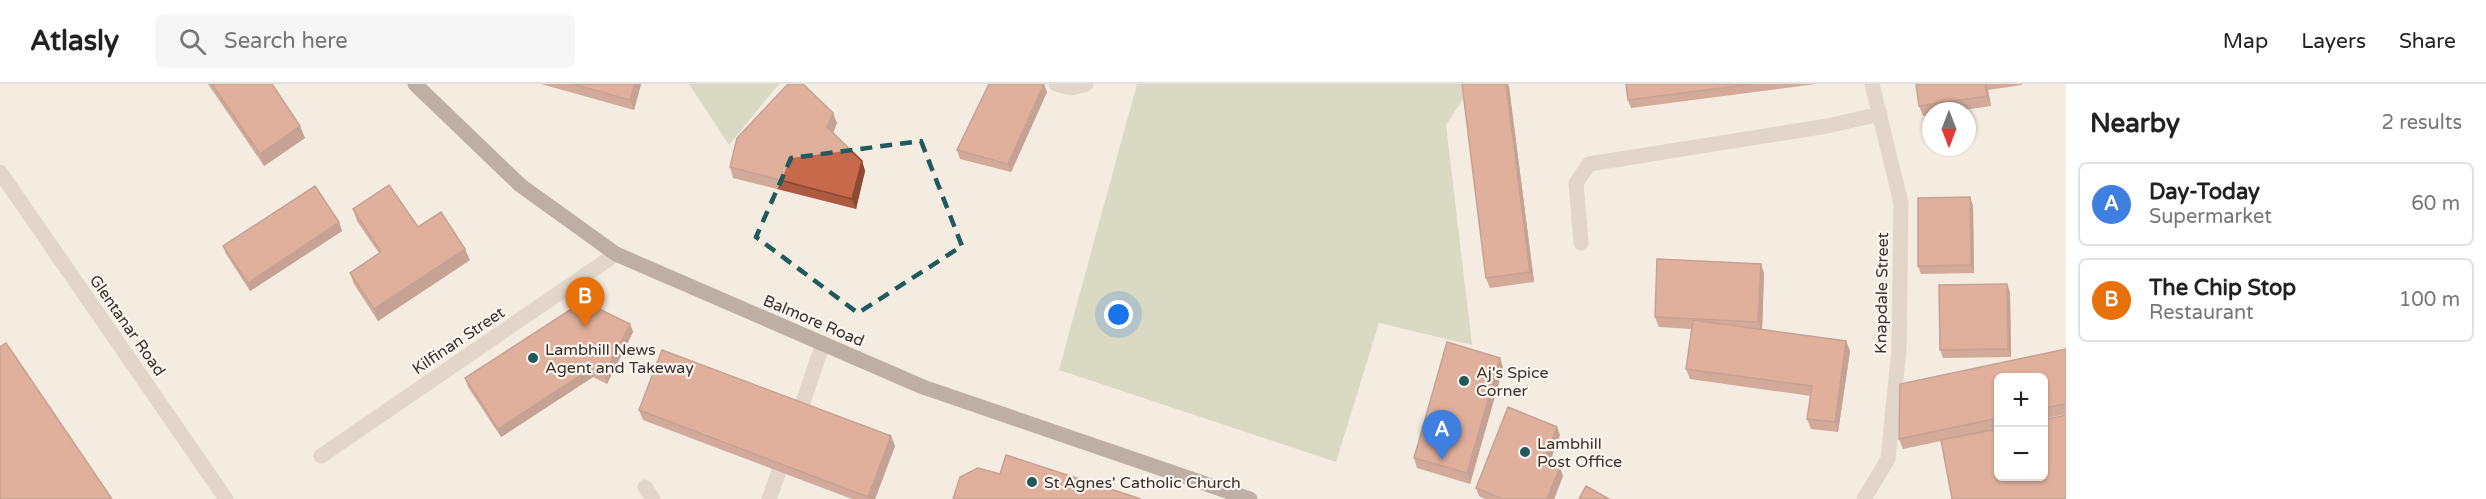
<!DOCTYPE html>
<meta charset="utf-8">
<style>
:root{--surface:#fff;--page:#f6f6f6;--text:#222;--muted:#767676;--line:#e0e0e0;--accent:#2563eb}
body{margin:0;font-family:"Varela Round",sans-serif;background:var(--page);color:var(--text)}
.controls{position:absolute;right:18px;bottom:18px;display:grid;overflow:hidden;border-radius:9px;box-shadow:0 2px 4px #0004}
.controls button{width:54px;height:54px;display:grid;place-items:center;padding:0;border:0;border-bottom:2px solid var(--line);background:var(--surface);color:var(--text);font:30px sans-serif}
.compass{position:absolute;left:1922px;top:18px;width:54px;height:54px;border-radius:50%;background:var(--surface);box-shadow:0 2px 4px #0004;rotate:180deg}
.you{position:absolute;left:1119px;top:231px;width:21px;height:21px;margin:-15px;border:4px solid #fff;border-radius:50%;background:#1a73e8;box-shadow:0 0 0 9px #1a73e833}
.badge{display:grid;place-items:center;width:39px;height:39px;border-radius:50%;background:var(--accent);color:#fff;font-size:20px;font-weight:700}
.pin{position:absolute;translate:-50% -50px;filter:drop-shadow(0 2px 3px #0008)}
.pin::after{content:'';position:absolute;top:32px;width:21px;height:18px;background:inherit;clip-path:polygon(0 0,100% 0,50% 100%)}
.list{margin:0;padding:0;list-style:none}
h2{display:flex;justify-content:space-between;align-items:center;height:78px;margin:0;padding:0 24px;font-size:26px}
h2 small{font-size:20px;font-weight:400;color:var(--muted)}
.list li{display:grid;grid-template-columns:39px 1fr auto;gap:18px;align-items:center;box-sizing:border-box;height:84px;margin:0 12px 12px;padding:0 12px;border:2px solid var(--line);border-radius:9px}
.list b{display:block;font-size:22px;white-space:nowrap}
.list p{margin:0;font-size:20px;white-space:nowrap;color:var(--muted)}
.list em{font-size:20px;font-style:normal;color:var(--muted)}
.icon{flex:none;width:33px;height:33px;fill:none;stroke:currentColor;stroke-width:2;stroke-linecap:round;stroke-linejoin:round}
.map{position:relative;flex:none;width:2066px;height:415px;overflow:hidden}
header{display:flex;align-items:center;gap:36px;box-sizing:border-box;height:84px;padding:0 30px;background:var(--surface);border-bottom:2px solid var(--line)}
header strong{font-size:28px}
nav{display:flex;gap:33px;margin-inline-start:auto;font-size:21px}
.search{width:420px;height:54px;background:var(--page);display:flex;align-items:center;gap:15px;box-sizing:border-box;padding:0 21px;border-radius:9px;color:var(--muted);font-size:22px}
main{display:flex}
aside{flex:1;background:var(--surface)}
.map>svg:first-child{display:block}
.green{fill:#b8c4a0}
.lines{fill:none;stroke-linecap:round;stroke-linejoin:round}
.service{stroke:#cdbbac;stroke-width:15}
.minor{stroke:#cdbbac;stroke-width:15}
.primary{stroke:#7d675c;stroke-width:15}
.wall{fill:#ac5a40}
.shaded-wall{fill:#8c4a34}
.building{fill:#c8694b;stroke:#8c4a34;stroke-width:1.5}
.marked{fill:none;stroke:#1f5a5e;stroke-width:4.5;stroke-dasharray:12 8;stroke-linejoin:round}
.poi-dot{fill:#1f5a5e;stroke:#fbf5ee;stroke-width:2}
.labels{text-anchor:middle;stroke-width:4.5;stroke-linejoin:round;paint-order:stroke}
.street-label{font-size:16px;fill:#3b302b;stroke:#fbf5ee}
.poi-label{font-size:16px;fill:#3b302b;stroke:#fbf5ee;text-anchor:start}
</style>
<header>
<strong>Atlasly</strong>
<div class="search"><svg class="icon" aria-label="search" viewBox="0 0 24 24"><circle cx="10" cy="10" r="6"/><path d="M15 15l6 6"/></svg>Search here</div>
<nav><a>Map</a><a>Layers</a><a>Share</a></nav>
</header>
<main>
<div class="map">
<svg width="2066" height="415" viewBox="0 0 2066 415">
<rect width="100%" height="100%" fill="#f4ebe1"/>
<path class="green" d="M 689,0 L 779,0 L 729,61 Z
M 1137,0 L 1473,0 L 1446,41 L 1472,261 L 1379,239 L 1336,378 L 1059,286 Z"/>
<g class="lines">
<path class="service" d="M 1581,159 L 1576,99 L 1589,80 L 1827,42 L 1880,30
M 797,336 L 823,259
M 645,403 L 653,415
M 769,415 L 785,370"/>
<path class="minor" d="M 1056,0 L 1071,4 L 1086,0
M 0,88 L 226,415
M 321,372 L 616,170
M 1864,415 L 1888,375 L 1899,265 L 1901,119 L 1872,0"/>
<path class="primary" d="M 415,0 L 520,101 L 616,170 L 923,303 L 1250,415"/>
</g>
<path class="wall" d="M 208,0 L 272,0 L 305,54 L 264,82 Z
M 541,0 L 641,0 L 634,26 Z
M 1626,0 L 1816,0 L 1631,24 L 1628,16 Z
M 1916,0 L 2022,0 L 2022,1 L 1988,6 L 1991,22 L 1957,27 L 1931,27 L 1931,31 L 1923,32 L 1919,22 Z
M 1509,3 L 1534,198 L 1490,204 L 1486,194 Z
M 1047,8 L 1011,88 L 960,75 L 957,66 Z
M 837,39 L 833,49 L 862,77 L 865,87 L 856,125 L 733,94 L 730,83 Z
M 1970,113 L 1973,122 L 1974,189 L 1921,190 L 1918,182 Z
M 353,125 L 418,143 L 470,176 L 378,237 L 354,200 L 350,189 L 379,169 L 357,137 Z
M 339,138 L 342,147 L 250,207 L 226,170 L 223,162 Z
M 1761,180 L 1764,190 L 1762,246 L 1846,257 L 1850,267 L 1838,348 L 1811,345 L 1807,335 L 1811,312 L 1690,295 L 1686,285 L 1692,245 L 1659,243 L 1655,233 Z
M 2010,208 L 2011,273 L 1943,274 L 1940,266 Z
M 630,240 L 633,248 L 607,300 L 593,293 L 501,353 L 468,303 L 465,294 Z
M 2066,265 L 2066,330 L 2043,335 L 2043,294 L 1998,294 L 1998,345 L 1986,347 L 1998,345 L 1998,393 L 2043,393 L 2043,336 L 2066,331 L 2066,415 L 1952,415 L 1941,357 L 1903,365 L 1899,355 L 1900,300 Z
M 1500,274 L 1503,284 L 1470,400 L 1417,384 L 1414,374 Z
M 639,326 L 895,362 L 875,415 L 852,415 L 643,336 Z
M 1560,351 L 1549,379 L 1563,392 L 1554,415 L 1485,415 L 1479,412 L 1476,404 Z"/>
<path class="shaded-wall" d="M 635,0 L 641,0 L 634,26 L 630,16 Z
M 1044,0 L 1047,8 L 1011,88 L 1008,80 Z
M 1506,0 L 1508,0 L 1509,3 L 1534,198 L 1530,188 Z
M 1985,0 L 1986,0 L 1988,6 L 1991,22 L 1987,12 Z
M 833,29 L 837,39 L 831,53 L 827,43 Z
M 300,42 L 305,54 L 264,82 L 260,70 Z
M 862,77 L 865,87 L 856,125 L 852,115 Z
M 1970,113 L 1973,122 L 1974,189 L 1971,181 Z
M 339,138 L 342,147 L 250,207 L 248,199 Z
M 465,165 L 470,176 L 378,237 L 374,225 Z
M 1761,180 L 1764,190 L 1762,248 L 1758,238 Z
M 2007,200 L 2010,208 L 2011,273 L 2008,265 Z
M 630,240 L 633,248 L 607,300 L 604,291 Z
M 1846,257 L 1850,267 L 1838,348 L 1835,338 Z
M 1500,274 L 1503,284 L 1470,400 L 1467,389 Z
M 590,285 L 593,293 L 501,353 L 498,345 Z
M 1557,343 L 1560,351 L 1547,386 L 1544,377 Z
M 891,352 L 895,362 L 875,415 L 869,415 L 868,413 Z
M 1560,383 L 1563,392 L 1554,415 L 1547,415 Z"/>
<path class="building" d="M 212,0 L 272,0 L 300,42 L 260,70 Z
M 573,0 L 635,0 L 630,16 Z
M 788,0 L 803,0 L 833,29 L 827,43 L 862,77 L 852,115 L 730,83 L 737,54 Z
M 989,0 L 1044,0 L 1008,80 L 957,66 Z
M 1462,0 L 1506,0 L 1530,188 L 1486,194 Z
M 1626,0 L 1752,0 L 1628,16 Z
M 1916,0 L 1985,0 L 1987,12 L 1919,22 Z
M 389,101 L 418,143 L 441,128 L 465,165 L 374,225 L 350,189 L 381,168 L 353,125 Z
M 315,102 L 339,138 L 248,199 L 223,162 Z
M 1970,113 L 1971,181 L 1918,182 L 1918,114 Z
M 1657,175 L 1761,180 L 1758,238 L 1655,233 Z
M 2007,200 L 2008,265 L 1940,266 L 1939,201 Z
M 591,221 L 630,240 L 604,291 L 590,285 L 498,345 L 465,294 L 576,222 Z
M 1693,236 L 1846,257 L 1835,338 L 1807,335 L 1812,302 L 1686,285 Z
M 1447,258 L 1500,274 L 1467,389 L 1414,374 Z
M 6,259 L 112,415 L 0,415 L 0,263 Z
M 2066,265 L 2066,320 L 2043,324 L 2043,294 L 1998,294 L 1998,334 L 1899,355 L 1900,300 Z
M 662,266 L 891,352 L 868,413 L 639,326 Z
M 1508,323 L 1557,343 L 1544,377 L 1560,383 L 1547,415 L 1503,415 L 1476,404 Z
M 2066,331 L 2066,415 L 1952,415 L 1941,356 L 1998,345 L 1998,393 L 2043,393 L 2043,336 Z
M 1006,371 L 1141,415 L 953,415 L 960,393 L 978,384 L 1000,390 Z
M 1586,402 L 1609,415 L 1579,415 Z"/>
<path d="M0 0H2066V415H0ZM 921,57 L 962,162 L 858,229 L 756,153 L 791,74 Z" fill="#f4ebe1" fill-opacity=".55" fill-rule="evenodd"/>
<path class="marked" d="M 921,57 L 962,162 L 858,229 L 756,153 L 791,74 Z"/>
<g class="poi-dot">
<circle cx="533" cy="274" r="6"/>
<circle cx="1464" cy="297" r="6"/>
<circle cx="1525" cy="368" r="6"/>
<circle cx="1032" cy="398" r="6"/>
</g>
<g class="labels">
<g class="street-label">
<text transform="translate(1881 209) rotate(-89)" y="6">Knapdale Street</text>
<text transform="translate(814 236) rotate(23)" y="6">Balmore Road</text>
<text transform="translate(128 241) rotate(55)" y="6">Glentanar Road</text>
<text transform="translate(458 256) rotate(-34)" y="6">Kilfinan Street</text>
</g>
<g class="poi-label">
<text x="545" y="271">Lambhill News<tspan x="545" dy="18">Agent and Takeway</tspan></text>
<text x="1476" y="294">Aj's Spice<tspan x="1476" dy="18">Corner</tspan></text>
<text x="1537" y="365">Lambhill<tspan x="1537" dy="18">Post Office</tspan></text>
<text x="1044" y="404">St Agnes' Catholic Church</text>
</g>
</g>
</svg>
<div class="controls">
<button>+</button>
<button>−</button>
</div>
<svg class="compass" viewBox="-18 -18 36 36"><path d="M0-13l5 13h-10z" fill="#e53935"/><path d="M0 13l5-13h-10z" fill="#767676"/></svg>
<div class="you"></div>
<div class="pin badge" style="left:1442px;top:376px;background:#3f7fe0">A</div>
<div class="pin badge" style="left:585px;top:243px;background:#e8710a">B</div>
</div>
<aside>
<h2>Nearby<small>2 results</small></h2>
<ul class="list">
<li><span class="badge" style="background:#3f7fe0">A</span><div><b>Day-Today</b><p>Supermarket</p></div><em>60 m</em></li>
<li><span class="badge" style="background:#e8710a">B</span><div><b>The Chip Stop</b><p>Restaurant</p></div><em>100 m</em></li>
</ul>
</aside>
</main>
